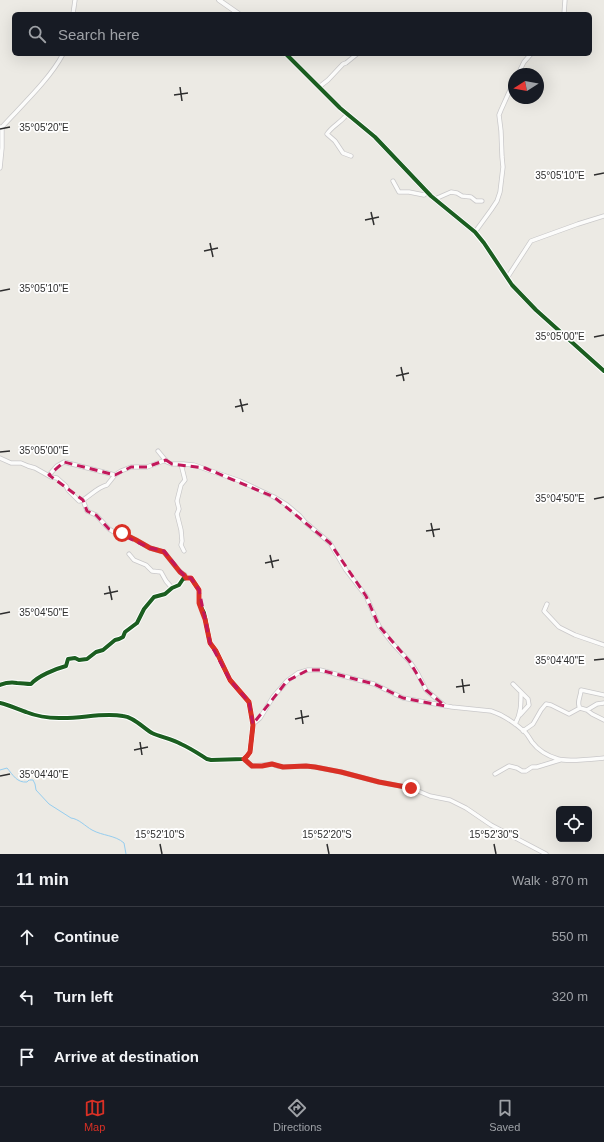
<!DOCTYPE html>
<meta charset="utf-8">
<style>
:root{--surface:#171b24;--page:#20242c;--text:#f1f3f6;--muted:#9ea1a6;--line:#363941;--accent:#d93025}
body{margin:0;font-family:Helvetica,sans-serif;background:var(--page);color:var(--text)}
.controls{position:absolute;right:12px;bottom:12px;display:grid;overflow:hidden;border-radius:6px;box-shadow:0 4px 16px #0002}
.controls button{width:36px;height:36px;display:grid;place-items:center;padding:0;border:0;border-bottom:1px solid var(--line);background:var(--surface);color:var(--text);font:20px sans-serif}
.compass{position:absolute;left:508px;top:68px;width:36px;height:36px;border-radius:50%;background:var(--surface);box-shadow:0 4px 16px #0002;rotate:259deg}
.stop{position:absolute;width:12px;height:12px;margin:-9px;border:3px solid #d93025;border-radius:50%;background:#fff}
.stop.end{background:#d93025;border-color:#fff;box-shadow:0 1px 4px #0008}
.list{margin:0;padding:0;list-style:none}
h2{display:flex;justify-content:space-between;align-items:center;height:52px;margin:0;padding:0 16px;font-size:17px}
h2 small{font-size:13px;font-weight:400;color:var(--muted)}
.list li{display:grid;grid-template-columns:26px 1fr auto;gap:12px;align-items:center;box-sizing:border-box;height:60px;padding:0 16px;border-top:1px solid var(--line)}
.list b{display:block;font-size:15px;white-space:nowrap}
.list em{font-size:13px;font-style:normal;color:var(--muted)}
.icon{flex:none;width:22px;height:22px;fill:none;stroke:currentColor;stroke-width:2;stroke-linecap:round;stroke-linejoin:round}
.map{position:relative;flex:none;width:604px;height:854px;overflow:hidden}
.search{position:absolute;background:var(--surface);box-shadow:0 4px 16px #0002;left:12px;right:12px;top:12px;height:44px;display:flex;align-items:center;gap:10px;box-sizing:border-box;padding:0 14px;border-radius:6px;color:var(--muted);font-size:15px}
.sheet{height:232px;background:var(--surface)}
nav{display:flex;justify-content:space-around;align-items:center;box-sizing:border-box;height:56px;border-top:1px solid var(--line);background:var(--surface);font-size:11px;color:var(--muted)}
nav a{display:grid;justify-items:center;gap:2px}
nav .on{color:var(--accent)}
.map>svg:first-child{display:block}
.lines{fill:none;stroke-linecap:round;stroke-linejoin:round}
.stream{stroke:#95cdef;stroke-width:1}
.minor-casing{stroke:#c9c8c9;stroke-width:5}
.tertiary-casing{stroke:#c9c8c9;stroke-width:5.5}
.minor{stroke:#fcfcfb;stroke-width:3.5}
.tertiary{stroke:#fcfcfb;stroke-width:4}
.cycleway-casing{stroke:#fff;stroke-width:6}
.cycleway{stroke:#1b5e20;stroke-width:4}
.route{stroke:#d93025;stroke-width:5}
.marked{fill:none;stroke:#c2185b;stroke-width:3;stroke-dasharray:8 5;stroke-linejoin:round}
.ticks{fill:none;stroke:#2e2e2e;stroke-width:1.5}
.ticks-label{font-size:10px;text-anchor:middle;fill:#2e2e2e;stroke:#fff;stroke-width:3.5;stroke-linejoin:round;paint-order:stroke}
</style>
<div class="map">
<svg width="604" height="854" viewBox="0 0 604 854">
<rect width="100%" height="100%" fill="#eceae4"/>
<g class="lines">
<path class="stream" d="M 0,770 L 7,768 C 13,775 17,783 27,782 L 29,780 L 33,780 L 35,784 L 36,790 L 49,804 L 71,818 C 79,819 85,826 92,830 C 103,836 115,835 124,843 L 126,854"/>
<defs>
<path id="minor" d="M 73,14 L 75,0
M 564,14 L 565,0
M 518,74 L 524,62 L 531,54
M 319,87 L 328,80 L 343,64 L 346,63 L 357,54
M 347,114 C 342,122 332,126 327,134 L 335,141 L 343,153 L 351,156
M 0,127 L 2,127 C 21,106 50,79 63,54
M 0,168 L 2,148 L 2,127
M 393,181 L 399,192 L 409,192 L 424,195 L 427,192
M 435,199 L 451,192 L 457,193 L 462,196 L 471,197 L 476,201 L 482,201
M 475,232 L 491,210 L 497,201 L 500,192 L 503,167 L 502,157 L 501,131 L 499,115 L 501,110 L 514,81
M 507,278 L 531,241 L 578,224 L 604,216
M 158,451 L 167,462 L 172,464 L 183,464 L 194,465 L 240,481 L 274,497 L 287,505 L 300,516 L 305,522 L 330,543 L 346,570 L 366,596 L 379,626 L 393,644 L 410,662 L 418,674 L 426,690 L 445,706
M 0,458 L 11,463 L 21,463 L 28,466 L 35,468 L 51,477 L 57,478 L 66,486 L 68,490 L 79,501 L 83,500 L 87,511 L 96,515 L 109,529 L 114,532 L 118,532 L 125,534 L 150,548 L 164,552 L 180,572 L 185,575 L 186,578
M 181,464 L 185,480 L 181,485 L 177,501 L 179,509 L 177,514 L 181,530 L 182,541 L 181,545 L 184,551
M 49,475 L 57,466 L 64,462 L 115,475 L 121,471 L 131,467 L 147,467 L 166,460
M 83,500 C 91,495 98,487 107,485 L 115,475
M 129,554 L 134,560 L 146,565 L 152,571 L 161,572 L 166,581 L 172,588
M 547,604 L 544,611 L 559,627 L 575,635 L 604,645
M 513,684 L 521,692 C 521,704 521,714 515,724
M 0,685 C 5,683 11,682 17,683 C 22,683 26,684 31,684 C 38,676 55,669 66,666 L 68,659 L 75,658 L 79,660 L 87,659 L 96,652 L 103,650 L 115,640 L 119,639 L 123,637 L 125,632 L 137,623 L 144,609 L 154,597 L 165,594 L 172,588 L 179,585 L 183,579 L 186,578 L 191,578 L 199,590 L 199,603 L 204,613 L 210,643 L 216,651 L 230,680 L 249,702 L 253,725 L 250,752 L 247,756 L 244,759 L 211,760 L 207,759 C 199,754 190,748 181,744 C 172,739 161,737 152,733 C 143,728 134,717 123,716 C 102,712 81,719 59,718 C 48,718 36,716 26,712 C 17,709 9,705 0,703
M 580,708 C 576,703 581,696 581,690 L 604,695
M 587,710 L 597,704 L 604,703
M 520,715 L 529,705 L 528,699 L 521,692
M 253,724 L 260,718 L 273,697 L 287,681 L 298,673 L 308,670 L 320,670 L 374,684 L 403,698 L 452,707 L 491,711 C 504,715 515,723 525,732 C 528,735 530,739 532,742 C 538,750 548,756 558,759 C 568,762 593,759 604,758
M 523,731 L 533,724 L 541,710 L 546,704 L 551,705 L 569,714 L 580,708 L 587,710 L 592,714 L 604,720
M 244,759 L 252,766 L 272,764 L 277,766 L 283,767 L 306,766 L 315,767 L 341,772 L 379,782 L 411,788 L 430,796 L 450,800 L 466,808 L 491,825 L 546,854
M 495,774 L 509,766 L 517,768 L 522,771 L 526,771 L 532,767 L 537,767 L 560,760"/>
<path id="tertiary" d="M 219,0 L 239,14
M 286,54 L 340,108 L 375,137 L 431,196 L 475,232 L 484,243 L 512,285 L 536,310 L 604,371"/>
</defs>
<use href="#minor" class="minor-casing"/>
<use href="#tertiary" class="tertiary-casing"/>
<use href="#minor" class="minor"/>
<use href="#tertiary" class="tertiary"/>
<defs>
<path id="cycleway" d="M 286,54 L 340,108 L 375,137 L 431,196 L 475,232 L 484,243 L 512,285 L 536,310 L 604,371
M 0,685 C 5,683 11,682 17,683 C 22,683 26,684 31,684 C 38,676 55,669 66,666 L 68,659 L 75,658 L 79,660 L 87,659 L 96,652 L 103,650 L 115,640 L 119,639 L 123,637 L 125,632 L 137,623 L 144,609 L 154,597 L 165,594 L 172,588 L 179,585 L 183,579 L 186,578 L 191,578 L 199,590 L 199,603 L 204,613 L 210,643 L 216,651 L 230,680 L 249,702 L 253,725 L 250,752 L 247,756 L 244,759 L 211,760 L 207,759 C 199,754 190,748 181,744 C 172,739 161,737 152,733 C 143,728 134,717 123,716 C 102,712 81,719 59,718 C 48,718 36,716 26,712 C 17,709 9,705 0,703"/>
</defs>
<use href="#cycleway" class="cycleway-casing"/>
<use href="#cycleway" class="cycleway"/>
</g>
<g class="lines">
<path class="route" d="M 122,533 L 136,540 L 150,548 L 164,552 L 180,572 L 184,575 L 186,578 L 191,578 L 199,590 L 199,603 L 205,619 L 210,643 L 216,651 L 230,680 L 249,702 L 253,725 L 250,752 L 247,756 L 244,759 L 252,766 L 262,766 L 272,764 L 283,767 L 306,766 L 315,767 L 341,772 L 379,782 L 411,788"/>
</g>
<path class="marked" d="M 166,460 L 172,464 L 205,468 L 274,497 L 330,543 L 366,596 L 379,626 L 410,662 L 426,690 L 445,706 L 403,698 L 374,684 L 320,670 L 308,670 L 287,681 L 253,724 L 249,702 L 230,680 L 210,643 L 199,590 L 191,578 L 186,578 L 164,551 L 150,548 L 109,529 L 96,515 L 87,511 L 83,500 L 49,475 L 64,462 L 115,475 L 131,467 L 147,467 Z"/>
<path class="ticks" d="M 180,87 L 182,101M 174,95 L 188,93M 0,129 L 10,127M 594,175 L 604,173M 371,212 L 374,225M 365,220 L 379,217M 210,243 L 213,257M 204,251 L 218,248M 0,291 L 10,289M 594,337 L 604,335M 401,367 L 404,381M 396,376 L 409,373M 240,399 L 243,412M 235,407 L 248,404M 0,452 L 10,451M 594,499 L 604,497M 431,523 L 434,537M 426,531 L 440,529M 270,555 L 273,568M 265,563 L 279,560M 109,586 L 112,600M 104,594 L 118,591M 0,614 L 10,612M 594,660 L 604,659M 462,679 L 464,693M 456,687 L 470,685M 301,710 L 303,724M 295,719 L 309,716M 140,742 L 142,755M 134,750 L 148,747M 0,776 L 10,774M 160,844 L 162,854M 327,844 L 329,854M 494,844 L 496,854"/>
<g class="ticks-label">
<text x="44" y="131">35°05'20"E</text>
<text x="560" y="179">35°05'10"E</text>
<text x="44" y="292">35°05'10"E</text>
<text x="560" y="340">35°05'00"E</text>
<text x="44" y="454">35°05'00"E</text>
<text x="560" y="502">35°04'50"E</text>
<text x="44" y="616">35°04'50"E</text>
<text x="560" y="664">35°04'40"E</text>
<text x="44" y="778">35°04'40"E</text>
<text x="160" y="838">15°52'10"S</text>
<text x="327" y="838">15°52'20"S</text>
<text x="494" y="838">15°52'30"S</text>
</g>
</svg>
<div class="controls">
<button><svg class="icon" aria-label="locate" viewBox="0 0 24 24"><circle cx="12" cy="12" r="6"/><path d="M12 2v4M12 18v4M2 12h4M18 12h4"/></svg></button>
</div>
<svg class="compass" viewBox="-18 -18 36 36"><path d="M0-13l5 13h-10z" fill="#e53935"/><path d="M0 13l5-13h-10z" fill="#9ea1a6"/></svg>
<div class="stop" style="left:122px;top:533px"></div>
<div class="stop end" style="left:411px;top:788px"></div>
<div class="search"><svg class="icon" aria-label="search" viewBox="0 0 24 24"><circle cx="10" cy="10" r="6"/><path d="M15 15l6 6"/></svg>Search here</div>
</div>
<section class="sheet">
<h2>11 min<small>Walk · 870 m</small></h2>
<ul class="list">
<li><svg class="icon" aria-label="ahead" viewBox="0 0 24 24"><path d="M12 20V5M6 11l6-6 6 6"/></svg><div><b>Continue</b></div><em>550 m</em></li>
<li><svg class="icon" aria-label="left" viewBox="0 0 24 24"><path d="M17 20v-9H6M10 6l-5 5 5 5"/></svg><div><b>Turn left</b></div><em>320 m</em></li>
<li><svg class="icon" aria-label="arrive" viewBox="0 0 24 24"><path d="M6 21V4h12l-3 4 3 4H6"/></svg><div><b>Arrive at destination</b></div></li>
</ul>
</section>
<nav>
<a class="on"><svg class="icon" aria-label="map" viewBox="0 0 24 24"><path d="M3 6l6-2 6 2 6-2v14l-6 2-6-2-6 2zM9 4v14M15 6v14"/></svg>Map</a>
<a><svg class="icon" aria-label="directions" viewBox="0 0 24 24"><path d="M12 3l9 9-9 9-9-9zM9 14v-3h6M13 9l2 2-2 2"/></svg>Directions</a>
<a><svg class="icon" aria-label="saved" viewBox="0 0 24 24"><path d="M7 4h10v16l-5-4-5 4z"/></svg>Saved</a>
</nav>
